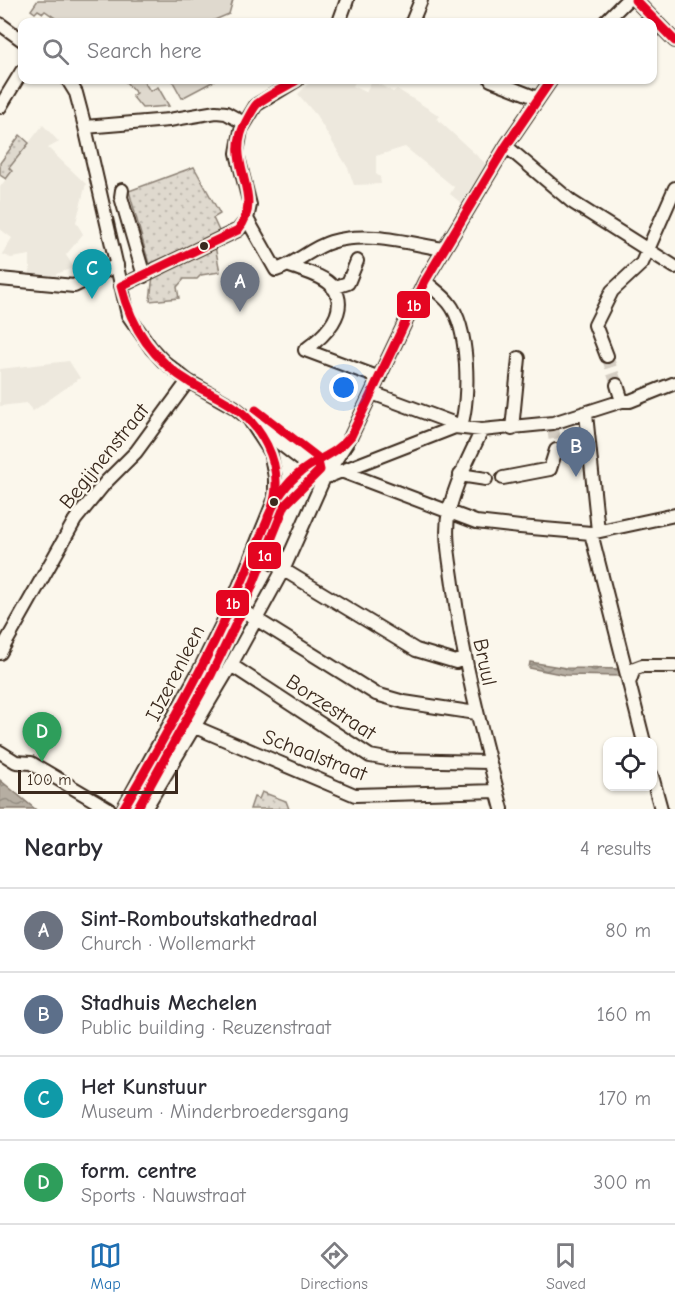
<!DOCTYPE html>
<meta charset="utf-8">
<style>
:root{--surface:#fff;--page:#f7f7f7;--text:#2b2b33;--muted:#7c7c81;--line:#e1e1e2;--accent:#1f6fb2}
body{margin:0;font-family:"Comic Neue",sans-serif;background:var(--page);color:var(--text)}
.controls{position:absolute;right:18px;bottom:18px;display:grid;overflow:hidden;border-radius:12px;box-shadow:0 2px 4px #0004}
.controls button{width:54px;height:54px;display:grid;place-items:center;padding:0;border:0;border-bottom:2px solid var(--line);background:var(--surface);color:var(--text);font:30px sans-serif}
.scale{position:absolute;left:18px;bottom:15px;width:160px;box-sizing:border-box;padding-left:6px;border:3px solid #3b2a1e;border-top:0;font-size:16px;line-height:21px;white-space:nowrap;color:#3b2a1e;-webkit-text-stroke:4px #fbf7ec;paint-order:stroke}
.you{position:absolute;left:344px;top:388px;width:21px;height:21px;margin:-15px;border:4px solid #fff;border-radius:50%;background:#1a73e8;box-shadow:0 0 0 9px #1a73e833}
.badge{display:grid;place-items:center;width:39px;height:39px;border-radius:50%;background:var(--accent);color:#fff;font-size:20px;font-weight:700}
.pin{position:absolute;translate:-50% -50px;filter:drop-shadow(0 2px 3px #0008)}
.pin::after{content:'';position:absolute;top:32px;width:21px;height:18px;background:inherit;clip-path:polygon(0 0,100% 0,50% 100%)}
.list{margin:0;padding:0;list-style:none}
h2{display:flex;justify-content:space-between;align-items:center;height:78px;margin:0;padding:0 24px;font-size:26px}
h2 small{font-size:20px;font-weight:400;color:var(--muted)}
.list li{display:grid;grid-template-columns:39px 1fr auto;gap:18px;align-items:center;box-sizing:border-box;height:84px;padding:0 24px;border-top:2px solid var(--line)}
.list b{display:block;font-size:22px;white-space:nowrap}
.list p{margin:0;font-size:20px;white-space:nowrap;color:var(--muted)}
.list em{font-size:20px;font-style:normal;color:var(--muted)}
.icon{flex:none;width:33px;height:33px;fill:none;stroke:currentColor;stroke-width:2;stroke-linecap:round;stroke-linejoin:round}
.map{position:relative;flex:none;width:675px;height:809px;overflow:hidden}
.search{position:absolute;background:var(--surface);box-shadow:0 2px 4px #0004;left:18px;right:18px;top:18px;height:66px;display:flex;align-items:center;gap:15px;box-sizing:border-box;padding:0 21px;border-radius:12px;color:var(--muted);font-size:22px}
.sheet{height:414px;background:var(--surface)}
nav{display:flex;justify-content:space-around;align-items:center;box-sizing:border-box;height:84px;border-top:2px solid var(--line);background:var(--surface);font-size:16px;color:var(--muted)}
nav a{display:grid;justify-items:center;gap:3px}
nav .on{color:var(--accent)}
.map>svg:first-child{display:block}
.built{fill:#ede8dd}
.grass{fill:url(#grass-dots);stroke:#8d8276;stroke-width:1.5}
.garden{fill:#dfd9ce;stroke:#8d8276;stroke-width:1.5}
.water{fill:url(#water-waves);stroke:#85796d;stroke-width:1.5}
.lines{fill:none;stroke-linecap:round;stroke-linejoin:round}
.street-tunnel{stroke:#d5cec3;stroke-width:12;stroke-dasharray:12 6;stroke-linecap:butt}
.street-casing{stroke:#3b2a1e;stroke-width:16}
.street{stroke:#fbf7ec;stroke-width:12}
.bus-1-casing{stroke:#fbf7ec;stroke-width:14}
.bus-2-casing{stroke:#fbf7ec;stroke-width:14}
.bus-1{stroke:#e40521;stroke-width:9}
.bus-2{stroke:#e40521;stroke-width:9}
.bus-dot{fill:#3b2a1e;stroke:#fbf7ec;stroke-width:2}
.labels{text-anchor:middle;stroke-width:4.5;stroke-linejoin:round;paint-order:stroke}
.street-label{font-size:21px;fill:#3b2a1e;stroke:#fbf7ec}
.line-badge{stroke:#fbf7ec;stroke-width:2}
.badge-label{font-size:16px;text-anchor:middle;font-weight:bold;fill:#fff}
</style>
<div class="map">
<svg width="675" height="809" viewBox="0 0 675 809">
<defs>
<pattern id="grass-dots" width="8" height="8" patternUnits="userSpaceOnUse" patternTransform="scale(1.5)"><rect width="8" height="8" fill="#dfd9ce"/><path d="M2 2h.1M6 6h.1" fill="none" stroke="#c0bab0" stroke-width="1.8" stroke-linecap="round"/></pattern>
<pattern id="water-waves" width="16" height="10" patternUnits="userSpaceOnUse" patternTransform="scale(1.5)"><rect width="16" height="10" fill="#b6aea2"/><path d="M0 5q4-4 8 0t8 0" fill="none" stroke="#958e83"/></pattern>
</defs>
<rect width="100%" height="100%" fill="#fbf7ec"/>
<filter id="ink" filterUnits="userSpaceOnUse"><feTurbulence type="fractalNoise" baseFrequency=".0167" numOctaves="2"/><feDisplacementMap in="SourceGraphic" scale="12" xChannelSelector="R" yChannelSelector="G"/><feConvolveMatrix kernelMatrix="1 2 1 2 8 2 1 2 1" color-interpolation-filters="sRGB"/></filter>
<g filter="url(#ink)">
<path class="built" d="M 312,80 L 356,80 L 353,86 L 366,92 L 372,80 L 393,92 L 397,89 L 440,116 L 437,119 L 486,164 L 461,203 L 450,194 L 454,187 L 405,147 L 376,156 L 376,174 L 380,177 L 381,184 L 354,185 L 348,168 L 316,115 L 298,94 Z
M 43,125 L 59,142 L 48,148 L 86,184 L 76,222 L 83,234 L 66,255 L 74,268 L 56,274 L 60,280 L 30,279 L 30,255 L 11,258 L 2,254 L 12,238 L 0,229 L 0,187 L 12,171 L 9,168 Z
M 69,361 L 80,378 L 33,411 L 26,403 L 0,406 L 0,369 Z"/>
<path class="grass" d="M 20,135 L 29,143 L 9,168 L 12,171 L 6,179 L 0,175 L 0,163 Z
M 194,167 L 220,214 L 213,218 L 220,233 L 149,264 L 129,191 Z
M 215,246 L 220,272 L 201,275 L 197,279 L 184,279 L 177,287 L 179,298 L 150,301 L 153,275 Z
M 262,792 L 286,801 L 289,809 L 250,809 L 254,797 L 259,799 Z"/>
<path class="garden" d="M 38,0 L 233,0 L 229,14 L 210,22 L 55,22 L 55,18 L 45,11 L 43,13 L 38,10 L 35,13 L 31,10 Z
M 124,80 L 143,80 L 150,91 L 158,87 L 169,106 L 142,108 L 132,96 L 136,93 Z
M 172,80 L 216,80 L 182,98 Z"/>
<path class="water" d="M 530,662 L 566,668 L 623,669 L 623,676 L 566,675 L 529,668 Z
M 0,780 L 35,809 L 0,809 Z"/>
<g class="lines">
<path class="street-tunnel" d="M 607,356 L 617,385
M 553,427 L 556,450"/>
<defs>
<path id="street" d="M 635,0 L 675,41
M 339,22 L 347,0
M 412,22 L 421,0
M 605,22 L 627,0
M 0,24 L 22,40
M 68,80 L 76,93 L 85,127 L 128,315 L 151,348 L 163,361 L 188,381 L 234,407 L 249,419 L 270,451 L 275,477 L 275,498
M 491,80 L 537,98
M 0,107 L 22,71
M 85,127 L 169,120 L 216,112 L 226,113 L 244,123
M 506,146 L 572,202 L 675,267
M 122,190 L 121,197 L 144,276
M 247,219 L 276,270 C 296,264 311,248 331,242 C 367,231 407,243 443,249
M 290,266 C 303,271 325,276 333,287 C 351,312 323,337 305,350
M 0,279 L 74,286 L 117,265
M 121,286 L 238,230 L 247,219 L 250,205 L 237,153 L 241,130 L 256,105 L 297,80
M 333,288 L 348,283 L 357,261
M 305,350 L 380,378
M 607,356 L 595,325 L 612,291 L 642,263 L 675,188
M 617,385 L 622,401
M 372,393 L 461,426 C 470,398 469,327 449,303 C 443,295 432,288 425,281
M 586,414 L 598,531
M 260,428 L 309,466
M 512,429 L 519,358
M 482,430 C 469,457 456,482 449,511 C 444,534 450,561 453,584 C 463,661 482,734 502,809
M 341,471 L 476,522 L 520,527 L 591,533 L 675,515
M 460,475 L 486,479
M 324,478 L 455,427 L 482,430 L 553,423 L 622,401 L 630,401 L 675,383
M 503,478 L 550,469 L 556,450
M 591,533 L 644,742
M 254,552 L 416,650 L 456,662 L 464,658
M 232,604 L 376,694 L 404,702 L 476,713
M 0,653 L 75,520 L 106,482 L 136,452 L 188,381
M 231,665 L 370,756 L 392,760 L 489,762
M 629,683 L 634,669 L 642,666 L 675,666
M 195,727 L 355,795 L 497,791
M 0,752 L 16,762 L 31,763 L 109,809
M 652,776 L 661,809
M 123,809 L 200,669 L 232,604 L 275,498 L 309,466 L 339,452
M 145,809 L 231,665 L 284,568 L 324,478 L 351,436 L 425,281 L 506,146 L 551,80"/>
</defs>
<use href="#street" class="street-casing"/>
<use href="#street" class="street"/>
<defs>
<path id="bus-1" d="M 635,0 L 675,41
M 268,517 C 277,496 290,478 309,466 C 325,456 339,451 351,436 L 425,281 L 506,146 L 551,80
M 123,809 C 174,722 222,635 259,541 C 266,522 276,505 276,485 C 277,458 262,430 242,413 C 227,400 208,393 191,383 C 154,361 131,327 121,286 L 238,230 C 267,194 221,163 247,120 C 250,115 253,108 257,104 C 268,95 284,88 297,80"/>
<path id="bus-2" d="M 137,809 L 211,675 L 243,609 L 285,505 L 320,470 L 317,457 L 256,410"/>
</defs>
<use href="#bus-1" class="bus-1-casing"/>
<use href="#bus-2" class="bus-2-casing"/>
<use href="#bus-1" class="bus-1"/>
<use href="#bus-2" class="bus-2"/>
</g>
</g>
<g class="bus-dot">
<circle cx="204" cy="246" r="5"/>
<circle cx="274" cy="502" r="5"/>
</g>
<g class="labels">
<g class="street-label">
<text transform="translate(104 456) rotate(-51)" y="7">Begijnenstraat</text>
<text transform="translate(485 662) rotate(78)" y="7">Bruul</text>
<text transform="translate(175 673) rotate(-63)" y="7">IJzerenleen</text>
<text transform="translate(331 707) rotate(33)" y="7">Borzestraat</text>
<text transform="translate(315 755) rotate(21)" y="7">Schaalstraat</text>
</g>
</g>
<g class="line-badge">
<rect x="396" y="290" width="35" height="29" rx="6" fill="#e40521"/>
<rect x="247" y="541" width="35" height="29" rx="6" fill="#e40521"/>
<rect x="215" y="589" width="35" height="28" rx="6" fill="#e40521"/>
</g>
<g class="badge-label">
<text x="414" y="311">1b</text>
<text x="265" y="561">1a</text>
<text x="233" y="609">1b</text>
</g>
</svg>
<div class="controls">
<button><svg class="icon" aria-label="locate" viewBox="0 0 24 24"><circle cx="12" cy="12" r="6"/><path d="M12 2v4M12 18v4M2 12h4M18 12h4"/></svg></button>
</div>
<div class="scale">100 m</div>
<div class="you"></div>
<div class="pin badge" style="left:240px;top:312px;background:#6b7280">A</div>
<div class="pin badge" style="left:576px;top:477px;background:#5c6f8a">B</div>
<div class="pin badge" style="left:92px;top:299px;background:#0f9aa8">C</div>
<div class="pin badge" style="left:42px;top:762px;background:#2e9e5b">D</div>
<div class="search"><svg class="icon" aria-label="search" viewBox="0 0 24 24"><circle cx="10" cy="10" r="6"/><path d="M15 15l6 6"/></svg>Search here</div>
</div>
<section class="sheet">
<h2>Nearby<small>4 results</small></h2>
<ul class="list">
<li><span class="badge" style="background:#6b7280">A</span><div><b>Sint-Romboutskathedraal</b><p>Church · Wollemarkt</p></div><em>80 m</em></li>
<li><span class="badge" style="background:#5c6f8a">B</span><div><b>Stadhuis Mechelen</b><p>Public building · Reuzenstraat</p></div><em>160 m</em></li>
<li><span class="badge" style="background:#0f9aa8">C</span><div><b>Het Kunstuur</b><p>Museum · Minderbroedersgang</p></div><em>170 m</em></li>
<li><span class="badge" style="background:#2e9e5b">D</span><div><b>form. centre</b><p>Sports · Nauwstraat</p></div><em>300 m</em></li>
</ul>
</section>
<nav>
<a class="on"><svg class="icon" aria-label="map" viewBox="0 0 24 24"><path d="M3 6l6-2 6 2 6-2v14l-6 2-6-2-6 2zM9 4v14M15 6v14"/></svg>Map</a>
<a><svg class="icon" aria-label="directions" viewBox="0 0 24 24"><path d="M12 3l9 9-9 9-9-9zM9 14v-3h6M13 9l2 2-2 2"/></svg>Directions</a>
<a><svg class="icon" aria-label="saved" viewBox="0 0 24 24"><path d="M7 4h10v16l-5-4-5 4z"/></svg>Saved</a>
</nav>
